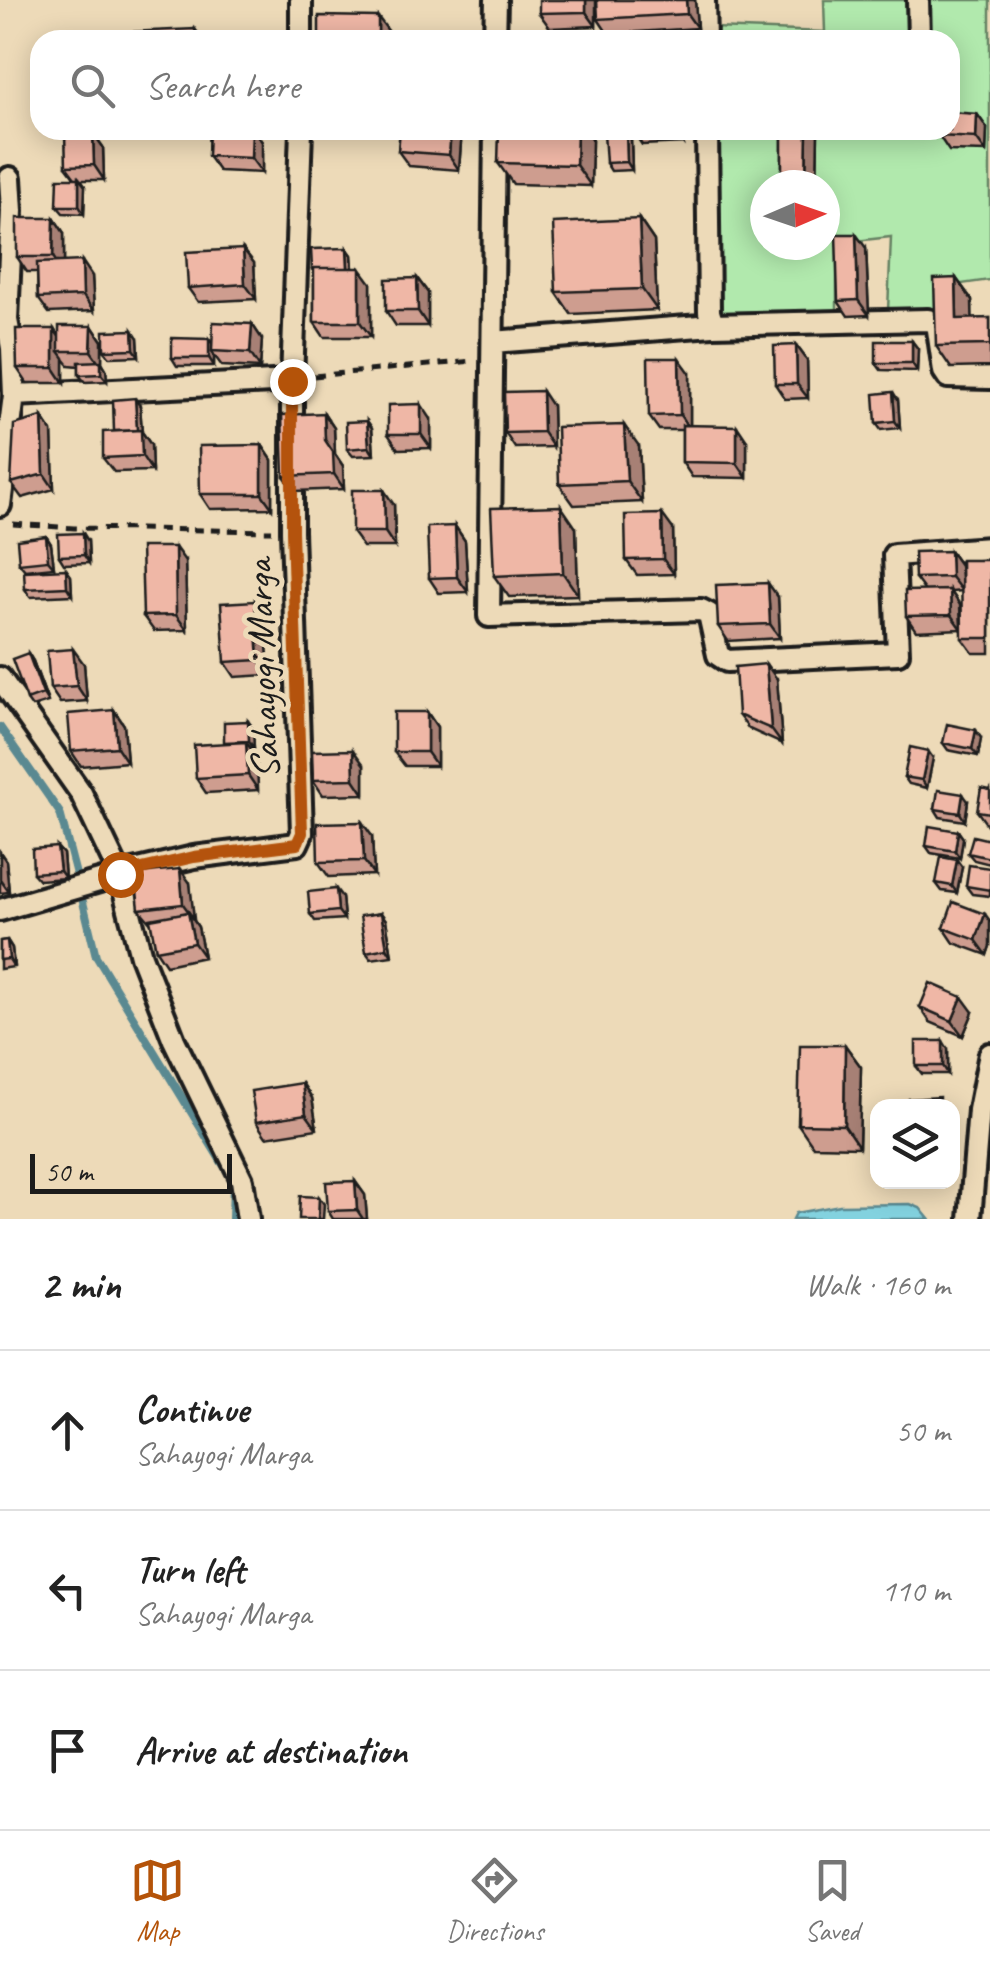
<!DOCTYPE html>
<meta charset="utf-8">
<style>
:root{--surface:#fff;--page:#f6f6f6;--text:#222;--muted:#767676;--line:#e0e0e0;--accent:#b45309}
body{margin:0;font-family:Caveat,sans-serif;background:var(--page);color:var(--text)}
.controls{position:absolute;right:30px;bottom:30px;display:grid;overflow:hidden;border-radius:20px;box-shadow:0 5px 25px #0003}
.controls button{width:90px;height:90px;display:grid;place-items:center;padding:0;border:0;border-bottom:2px solid var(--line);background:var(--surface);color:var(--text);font:50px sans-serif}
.compass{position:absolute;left:750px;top:170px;width:90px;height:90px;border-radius:50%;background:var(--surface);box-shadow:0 5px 25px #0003;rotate:88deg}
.scale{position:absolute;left:30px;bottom:25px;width:202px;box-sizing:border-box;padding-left:10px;border:5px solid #1c1c1c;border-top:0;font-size:28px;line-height:35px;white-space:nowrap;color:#1c1c1c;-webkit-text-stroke:8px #eddab8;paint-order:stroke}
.stop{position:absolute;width:30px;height:30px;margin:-22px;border:8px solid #b45309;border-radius:50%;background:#fff}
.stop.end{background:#b45309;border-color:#fff;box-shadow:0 2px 10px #0008}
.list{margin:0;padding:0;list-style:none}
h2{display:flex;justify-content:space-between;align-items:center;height:130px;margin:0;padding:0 40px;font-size:42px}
h2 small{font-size:32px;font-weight:400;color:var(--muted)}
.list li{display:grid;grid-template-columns:65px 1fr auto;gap:30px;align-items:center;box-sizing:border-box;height:160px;padding:0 40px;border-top:2px solid var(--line)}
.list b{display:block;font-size:38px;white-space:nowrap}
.list p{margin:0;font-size:32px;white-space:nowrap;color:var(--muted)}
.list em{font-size:32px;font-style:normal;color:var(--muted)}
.icon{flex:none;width:55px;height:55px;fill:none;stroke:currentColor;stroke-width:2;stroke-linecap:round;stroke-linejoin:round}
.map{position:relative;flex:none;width:990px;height:1219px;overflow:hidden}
.search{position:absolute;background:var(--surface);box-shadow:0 5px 25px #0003;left:30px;right:30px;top:30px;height:110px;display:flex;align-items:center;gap:25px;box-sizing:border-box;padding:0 35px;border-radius:30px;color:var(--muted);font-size:38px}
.sheet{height:610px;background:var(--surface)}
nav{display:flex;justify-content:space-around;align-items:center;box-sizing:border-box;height:140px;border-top:2px solid var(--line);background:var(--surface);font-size:28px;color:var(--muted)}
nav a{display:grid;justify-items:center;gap:5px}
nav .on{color:var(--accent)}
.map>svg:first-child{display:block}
.green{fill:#b1e9ad;stroke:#668264;stroke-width:2.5;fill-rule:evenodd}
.water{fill:#83d2df;stroke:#5a8991;stroke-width:2.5}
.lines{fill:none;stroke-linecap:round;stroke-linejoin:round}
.stream{stroke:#5a8991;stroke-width:8}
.minor-casing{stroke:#1c1c1c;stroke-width:28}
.path{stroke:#1c1c1c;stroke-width:5;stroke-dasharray:10 8;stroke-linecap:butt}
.minor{stroke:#eddab8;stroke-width:20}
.wall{fill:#ce9d8f;stroke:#1c1c1c;stroke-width:2.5}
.shaded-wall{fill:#a78074;stroke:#1c1c1c;stroke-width:2.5}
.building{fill:#efb7a6;stroke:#1c1c1c;stroke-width:2.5}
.route{stroke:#b45309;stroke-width:12}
.labels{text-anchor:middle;stroke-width:10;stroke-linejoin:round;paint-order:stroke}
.street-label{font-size:40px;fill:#1c1c1c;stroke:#eddab8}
</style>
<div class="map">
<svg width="990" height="1219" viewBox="0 0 990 1219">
<rect width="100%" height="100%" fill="#eddab8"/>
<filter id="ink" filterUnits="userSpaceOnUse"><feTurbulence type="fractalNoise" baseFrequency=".01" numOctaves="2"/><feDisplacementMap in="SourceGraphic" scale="20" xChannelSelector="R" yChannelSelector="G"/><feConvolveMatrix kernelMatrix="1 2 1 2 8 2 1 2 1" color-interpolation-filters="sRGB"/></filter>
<g filter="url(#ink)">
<path class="green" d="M 824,0 L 990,0 L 990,280 L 940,287 L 935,313 L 888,311 L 891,237 L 837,243 L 837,318 L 720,320 L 716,130 L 950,130 L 950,40 L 714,40 L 714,28 L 825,32 ZM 765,185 L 825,185 L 825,245 L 765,245 Z"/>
<path class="water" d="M 910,1204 L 920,1208 L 929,1219 L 793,1219 L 796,1213 L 840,1205 Z"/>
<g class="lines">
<path class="stream" d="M 0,727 L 60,813 L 79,886
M 83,902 L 96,956 L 233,1181 L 232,1219"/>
<defs>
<path id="minor" d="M 301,0 L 301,40
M 704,0 L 705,40
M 918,0 L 919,40
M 495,40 L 496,0
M 495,130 L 489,616 L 701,610 L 709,614 L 718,655 L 727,661 L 898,653 L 894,555 L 990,548
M 707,130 L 709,312 L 713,325
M 10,178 L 12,211 L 7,320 L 12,348 L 14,395
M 493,342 L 713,325 L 928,320 L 937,323 L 944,371 L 948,377 L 990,378
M 0,505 L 14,395 L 292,381
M 0,678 L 81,793 L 120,875 L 141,956 L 174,1040 L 242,1180 L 248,1219
M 0,910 L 130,872 L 194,857 L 297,844 L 302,833 L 292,531 L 292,381 L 301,130
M 970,1219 L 979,1110 L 990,1054"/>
</defs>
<use href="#minor" class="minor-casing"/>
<path class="path" d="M 314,376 L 472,361
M 13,524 L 74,528 L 272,531"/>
<use href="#minor" class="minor"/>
</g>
<path class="wall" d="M 596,0 L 596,26 L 550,28 L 539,13 Z
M 695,0 L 697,28 L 608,34 L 598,19 Z
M 977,114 L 987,128 L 986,152 L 949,151 L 939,136 Z
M 209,130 L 254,130 L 262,142 L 262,173 L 219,171 L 208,156 Z
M 400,130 L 453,130 L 461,142 L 459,170 L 409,166 L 398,151 Z
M 632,130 L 682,130 L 683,143 L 642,145 Z
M 782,130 L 818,130 L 817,185 L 785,185 L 782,180 Z
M 626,132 L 631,140 L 632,170 L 611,171 L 606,163 Z
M 93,133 L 103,147 L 104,180 L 81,180 L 85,186 L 84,214 L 63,213 L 57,206 L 75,178 L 66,166 Z
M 592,140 L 591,186 L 513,184 L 498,163 Z
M 54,218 L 64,233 L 64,262 L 92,276 L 94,311 L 49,313 L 38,298 L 37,272 L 27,272 L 17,257 Z
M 639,219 L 654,241 L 657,310 L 571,314 L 556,292 Z
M 347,248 L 352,255 L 353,268 L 371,283 L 371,337 L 324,337 L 314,322 L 314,273 L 312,269 Z
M 866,248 L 869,315 L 848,316 L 838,301 Z
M 243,249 L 254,263 L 256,299 L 198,302 L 188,288 Z
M 417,278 L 428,293 L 428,326 L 396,326 L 386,311 Z
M 956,278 L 972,300 L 972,319 L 990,318 L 990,367 L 951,368 L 936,346 Z
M 252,324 L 262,339 L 260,368 L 222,366 L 214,355 L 214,366 L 177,366 L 172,358 L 212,343 Z
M 92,326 L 102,341 L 102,362 L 106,369 L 107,381 L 85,382 L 79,375 L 79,366 L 69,365 L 64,359 L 64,383 L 27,383 L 17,368 L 59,336 Z
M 138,338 L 139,356 L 110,357 L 104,350 Z
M 912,341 L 918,349 L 917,371 L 881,370 L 876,363 Z
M 796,345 L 807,360 L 808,398 L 785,399 L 775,384 Z
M 690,373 L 690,425 L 747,441 L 747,478 L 692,477 L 682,462 L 682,430 L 659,430 L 649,416 Z
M 898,400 L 900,428 L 881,430 L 876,423 Z
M 140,406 L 142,432 L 151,445 L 152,471 L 114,472 L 103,458 Z
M 552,406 L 553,447 L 515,448 L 505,433 Z
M 324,413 L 334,428 L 335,454 L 343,466 L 344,489 L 295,491 L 284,476 Z
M 42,417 L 52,432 L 54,489 L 22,498 L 11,483 Z
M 431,419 L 431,448 L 398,449 L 388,434 Z
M 367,421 L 372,428 L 374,455 L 353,456 L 347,449 Z
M 262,445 L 272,460 L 272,508 L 210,509 L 200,494 Z
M 639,446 L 642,502 L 574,505 L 559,484 Z
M 394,505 L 395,547 L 363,547 L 352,532 Z
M 455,526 L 465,541 L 468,592 L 439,593 L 429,578 Z
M 576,528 L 578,595 L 509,597 L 494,576 Z
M 673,529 L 674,574 L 637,575 L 626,560 Z
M 46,536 L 51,544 L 54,567 L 25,570 L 19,563 Z
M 88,541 L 89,563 L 64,564 L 59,556 Z
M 950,551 L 960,565 L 962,591 L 951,592 L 960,605 L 961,629 L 916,631 L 906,616 L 924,590 L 915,578 Z
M 990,560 L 990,653 L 973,653 L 962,638 Z
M 185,561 L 187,630 L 154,631 L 143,616 Z
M 66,569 L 71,576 L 72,595 L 30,597 L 25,589 Z
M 778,597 L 780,638 L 728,641 L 718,626 Z
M 265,616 L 269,675 L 235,677 L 225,662 Z
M 28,653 L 33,661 L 48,702 L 32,707 L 27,700 Z
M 84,664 L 87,701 L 60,703 L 50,688 Z
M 777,679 L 782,744 L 749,729 L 738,715 Z
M 114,710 L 124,725 L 127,762 L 81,766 L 71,751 Z
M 427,712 L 437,727 L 437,766 L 405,766 L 394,752 Z
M 248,721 L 253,728 L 254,749 L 251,749 L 257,757 L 258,790 L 206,793 L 196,778 L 225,743 Z
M 981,738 L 978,756 L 948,750 L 943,743 Z
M 933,758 L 927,788 L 909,784 L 904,777 Z
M 364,765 L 364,794 L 323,795 L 313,780 Z
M 990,790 L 990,826 L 987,825 L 977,811 Z
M 968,801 L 965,821 L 940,817 L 935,809 Z
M 958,831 L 963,838 L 960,858 L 931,853 L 926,846 Z
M 372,836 L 374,875 L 329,877 L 318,862 Z
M 990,840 L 990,864 L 974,860 L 968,853 Z
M 57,847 L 63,854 L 65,878 L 39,880 L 33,873 Z
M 0,852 L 6,861 L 9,892 L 0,893 Z
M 962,867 L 957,893 L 942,891 L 936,883 Z
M 990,868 L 990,896 L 972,894 L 966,886 Z
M 190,883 L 193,919 L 198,927 L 204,957 L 166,965 L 156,950 L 151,923 L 139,909 Z
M 342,897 L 344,919 L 315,921 L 310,914 Z
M 381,913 L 386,920 L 392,956 L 371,959 L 366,952 Z
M 990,921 L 990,946 L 987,955 L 954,943 L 944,928 Z
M 7,940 L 12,948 L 14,967 L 0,969 L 0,941 Z
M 920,1007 L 973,1012 L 963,1036 L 930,1022 Z
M 845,1045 L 861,1067 L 859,1147 L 813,1146 L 798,1124 Z
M 948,1049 L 948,1074 L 922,1074 L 916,1066 Z
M 302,1083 L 312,1098 L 317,1129 L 266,1137 L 256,1122 Z
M 355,1181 L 365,1195 L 367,1219 L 333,1219 L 328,1211 Z
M 894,1182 L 929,1182 L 929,1185 L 896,1184 Z"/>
<path class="shaded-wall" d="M 586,0 L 596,0 L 596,26 L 586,12 Z
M 686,0 L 695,0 L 697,28 L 687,14 Z
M 378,17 L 389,32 L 389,40 L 378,40 Z
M 195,29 L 203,40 L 196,40 Z
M 977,114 L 987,128 L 986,152 L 976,138 Z
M 252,130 L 254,130 L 262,142 L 262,173 L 251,158 Z
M 451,130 L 453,130 L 461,142 L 459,170 L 449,155 Z
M 577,130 L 586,130 L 592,140 L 591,186 L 576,165 Z
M 674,130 L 682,130 L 683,143 Z
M 807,130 L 818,130 L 817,185 L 809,185 L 806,181 Z
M 626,132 L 631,140 L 632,170 L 627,162 Z
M 93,133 L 103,147 L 104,180 L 94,165 Z
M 79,178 L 85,186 L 84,214 L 79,206 Z
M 54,218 L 64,233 L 64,272 L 53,257 Z
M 639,219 L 654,241 L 657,310 L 642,289 Z
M 856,234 L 866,248 L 869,315 L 858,300 Z
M 347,248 L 352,255 L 353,276 L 348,268 Z
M 243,249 L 254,263 L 256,299 L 245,284 Z
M 82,261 L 92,276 L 94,311 L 83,296 Z
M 360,268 L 371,283 L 371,337 L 360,322 Z
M 417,278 L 428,293 L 428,326 L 418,311 Z
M 956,278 L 972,300 L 973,341 L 957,319 Z
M 252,324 L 262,339 L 260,368 L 250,353 Z
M 92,326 L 102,341 L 102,362 L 106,369 L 107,381 L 101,374 L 101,365 L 91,351 Z
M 54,329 L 64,344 L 59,351 L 64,358 L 64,383 L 54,368 Z
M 133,330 L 138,338 L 139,356 L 134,349 Z
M 209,339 L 214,346 L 212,351 L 214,355 L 214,366 L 209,358 Z
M 912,341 L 918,349 L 917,371 L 912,363 Z
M 796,345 L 807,360 L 808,398 L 797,384 Z
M 679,358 L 690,373 L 690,430 L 680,415 Z
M 542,391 L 552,406 L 553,447 L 543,432 Z
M 893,392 L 898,400 L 900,428 L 895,421 Z
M 135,398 L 140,406 L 142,432 L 151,445 L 152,471 L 142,456 L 137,433 Z
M 421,404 L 431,419 L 431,448 L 421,434 Z
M 324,413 L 334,428 L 335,454 L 343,466 L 344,489 L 334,474 L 325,440 Z
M 42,417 L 52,432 L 54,489 L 44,474 Z
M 367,421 L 372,428 L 374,455 L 369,447 Z
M 624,425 L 639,446 L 642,502 L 627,481 Z
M 737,426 L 747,441 L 747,478 L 737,463 Z
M 262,445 L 272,460 L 272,508 L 262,494 Z
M 384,490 L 394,505 L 395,547 L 385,532 Z
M 561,506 L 576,528 L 578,595 L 563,573 Z
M 662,514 L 673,529 L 674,574 L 663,559 Z
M 455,526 L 465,541 L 468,592 L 457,577 Z
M 83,533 L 88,541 L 89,563 L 84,555 Z
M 46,536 L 51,544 L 54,567 L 48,560 Z
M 175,547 L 185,561 L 187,630 L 176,615 Z
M 950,551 L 960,565 L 962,591 L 951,577 Z
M 66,569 L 71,576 L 72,595 L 67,587 Z
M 768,583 L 778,597 L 780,638 L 770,624 Z
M 950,590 L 960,605 L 961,629 L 951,615 Z
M 255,601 L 265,616 L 269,675 L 259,660 Z
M 73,649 L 84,664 L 87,701 L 77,686 Z
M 28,653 L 33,661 L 48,702 L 43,694 Z
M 766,664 L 777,679 L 782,744 L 771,729 Z
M 114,710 L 124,725 L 127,762 L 117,747 Z
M 427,712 L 437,727 L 437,766 L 427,752 Z
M 248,721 L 253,728 L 254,749 L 249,741 Z
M 976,730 L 981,738 L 978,756 L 972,749 Z
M 246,742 L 257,757 L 258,790 L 248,775 Z
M 353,750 L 364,765 L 364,794 L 354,779 Z
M 928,751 L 933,758 L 927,788 L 922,780 Z
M 963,794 L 968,801 L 965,821 L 960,813 Z
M 362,822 L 372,836 L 374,875 L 364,861 Z
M 958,831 L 963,838 L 960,858 L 955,851 Z
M 57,847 L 63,854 L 65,878 L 60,871 Z
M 0,852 L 6,861 L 9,892 L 0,879 Z
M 957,860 L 962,867 L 957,893 L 952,886 Z
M 180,869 L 190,883 L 194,919 L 183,904 Z
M 336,889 L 342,897 L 344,919 L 338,911 Z
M 188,912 L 198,927 L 204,957 L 194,943 Z
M 381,913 L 386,920 L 392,956 L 387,948 Z
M 985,914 L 990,921 L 990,946 L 987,955 L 976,940 Z
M 7,940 L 12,948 L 14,967 L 9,959 Z
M 962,997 L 973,1012 L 963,1036 L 952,1021 Z
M 943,1041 L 948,1049 L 948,1074 L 943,1066 Z
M 845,1045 L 861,1067 L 859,1147 L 844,1125 Z
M 302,1083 L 312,1098 L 317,1129 L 306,1114 Z
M 355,1181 L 365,1195 L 367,1219 L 363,1219 L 357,1210 Z
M 319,1197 L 324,1204 L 323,1219 L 318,1219 Z"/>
<path class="building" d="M 539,0 L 586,0 L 586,12 L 539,13 Z
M 597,0 L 686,0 L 687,14 L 598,19 Z
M 319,16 L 378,17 L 378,40 L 319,40 Z
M 195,29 L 196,40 L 130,40 L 129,32 Z
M 950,112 L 977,114 L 976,138 L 939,136 L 939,130 L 950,130 Z
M 209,130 L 252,130 L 251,158 L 208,156 Z
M 400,130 L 451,130 L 449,155 L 398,151 Z
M 499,130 L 577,130 L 576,165 L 498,163 Z
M 782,130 L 807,130 L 806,181 L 782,180 Z
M 626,132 L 627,162 L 606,163 L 604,133 Z
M 93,133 L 94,165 L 66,166 L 65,134 Z
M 58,178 L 79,178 L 79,206 L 57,206 Z
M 17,218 L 54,218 L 53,257 L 17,257 Z
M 639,219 L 642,289 L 556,292 L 553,223 Z
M 836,234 L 856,234 L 858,300 L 838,301 Z
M 347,248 L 348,268 L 314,268 L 312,269 L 311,249 Z
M 243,249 L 245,284 L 188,288 L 186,252 Z
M 82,261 L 83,296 L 38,298 L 37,263 Z
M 314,268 L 360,268 L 360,322 L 314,322 Z
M 417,278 L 418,311 L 386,311 L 386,279 Z
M 956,278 L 957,319 L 990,318 L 990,345 L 936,346 L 934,279 Z
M 213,322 L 252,324 L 250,353 L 212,351 Z
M 59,326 L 92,326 L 91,351 L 59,351 Z
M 16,329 L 54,329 L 54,368 L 17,368 Z
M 133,330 L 134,349 L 104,350 L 104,331 Z
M 172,338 L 209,339 L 209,358 L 172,358 Z
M 876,341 L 912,341 L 912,363 L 876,363 Z
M 796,345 L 797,384 L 775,384 L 774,346 Z
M 648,358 L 679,358 L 680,415 L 649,416 Z
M 101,361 L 101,374 L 79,375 L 79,362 Z
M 542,391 L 543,432 L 505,433 L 504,392 Z
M 893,392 L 895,421 L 876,423 L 874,394 Z
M 135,398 L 137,430 L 114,431 L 113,400 Z
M 421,404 L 421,434 L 388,434 L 388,405 Z
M 324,413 L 325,440 L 333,452 L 334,474 L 284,476 L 282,415 Z
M 42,417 L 44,474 L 11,483 L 14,425 Z
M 367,421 L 369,447 L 347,449 L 346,422 Z
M 624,425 L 627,481 L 559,484 L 557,427 Z
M 682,425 L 737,426 L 737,463 L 682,462 Z
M 141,430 L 142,456 L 103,458 L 103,432 Z
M 262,445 L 262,494 L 200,494 L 199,446 Z
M 352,490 L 384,490 L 385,532 L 352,532 Z
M 561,506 L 563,573 L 494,576 L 491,508 Z
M 662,514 L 663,559 L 626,560 L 625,515 Z
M 455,526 L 457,577 L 429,578 L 427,527 Z
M 83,533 L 84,555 L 59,556 L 58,534 Z
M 46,536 L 48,560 L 19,563 L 17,540 Z
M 141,547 L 175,547 L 176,615 L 143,616 Z
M 950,551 L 951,577 L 915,578 L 914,552 Z
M 961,560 L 990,560 L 990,638 L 962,638 Z
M 66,569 L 67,587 L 25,589 L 24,571 Z
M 768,583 L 770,624 L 718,626 L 716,585 Z
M 950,590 L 951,615 L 906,616 L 905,591 Z
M 255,601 L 259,660 L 225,662 L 221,603 Z
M 73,649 L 77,686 L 50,688 L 47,651 Z
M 28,653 L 43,694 L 27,700 L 12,659 Z
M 766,664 L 771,729 L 738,715 L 735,667 Z
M 114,710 L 117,747 L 71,751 L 68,714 Z
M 394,712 L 427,712 L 427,752 L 394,752 Z
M 248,721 L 249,741 L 224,742 L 224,722 Z
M 947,724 L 976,730 L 972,749 L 943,743 Z
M 246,742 L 248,775 L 196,778 L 194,745 Z
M 910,747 L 928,751 L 922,780 L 904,777 Z
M 353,750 L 354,779 L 313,780 L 312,751 Z
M 981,788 L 990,790 L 990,813 L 977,811 Z
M 938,790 L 963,794 L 960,813 L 935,809 Z
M 362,822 L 364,861 L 318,862 L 317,823 Z
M 929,826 L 958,831 L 955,851 L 926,846 Z
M 973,836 L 990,840 L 990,858 L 968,853 Z
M 57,847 L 60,871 L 33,873 L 32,849 Z
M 941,857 L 957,860 L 952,886 L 936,883 Z
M 969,865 L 990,868 L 990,890 L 966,886 Z
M 180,869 L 183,904 L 139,909 L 135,873 Z
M 336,889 L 338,911 L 310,914 L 308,892 Z
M 953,902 L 985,914 L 976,940 L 944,928 Z
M 188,912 L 194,943 L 156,950 L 150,919 Z
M 381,913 L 387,948 L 366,952 L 360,916 Z
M 7,940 L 9,959 L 0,960 L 0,941 Z
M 930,983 L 962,997 L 952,1021 L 920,1007 Z
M 916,1041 L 943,1041 L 943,1066 L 916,1066 Z
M 800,1045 L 845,1045 L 844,1125 L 798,1124 Z
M 302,1083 L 306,1114 L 256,1122 L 251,1091 Z
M 939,1097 L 939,1106 L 909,1106 L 909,1099 Z
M 355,1181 L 357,1210 L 328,1211 L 326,1182 Z
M 300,1196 L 319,1197 L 318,1219 L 299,1219 Z"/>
</g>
<g class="lines" filter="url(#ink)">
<path class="route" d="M 120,874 L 194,857 L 297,844 L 302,833 L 292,531 L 292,381"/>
</g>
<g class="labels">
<g class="street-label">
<text transform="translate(261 669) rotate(-92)" y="14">Sahayogi Marga</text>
</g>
</g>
</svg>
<div class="controls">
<button><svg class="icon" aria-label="layers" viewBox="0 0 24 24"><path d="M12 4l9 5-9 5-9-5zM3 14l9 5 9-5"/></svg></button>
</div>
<svg class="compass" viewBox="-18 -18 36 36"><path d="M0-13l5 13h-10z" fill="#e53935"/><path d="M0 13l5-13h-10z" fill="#767676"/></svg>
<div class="scale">50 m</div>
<div class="stop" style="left:120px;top:874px"></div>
<div class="stop end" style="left:292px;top:381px"></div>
<div class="search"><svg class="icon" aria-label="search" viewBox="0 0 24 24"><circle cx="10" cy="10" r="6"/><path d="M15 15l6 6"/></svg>Search here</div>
</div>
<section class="sheet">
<h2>2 min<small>Walk · 160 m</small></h2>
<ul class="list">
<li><svg class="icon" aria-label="ahead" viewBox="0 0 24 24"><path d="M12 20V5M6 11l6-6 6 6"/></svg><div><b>Continue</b><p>Sahayogi Marga</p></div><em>50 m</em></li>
<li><svg class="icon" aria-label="left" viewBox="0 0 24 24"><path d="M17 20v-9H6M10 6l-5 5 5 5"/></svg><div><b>Turn left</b><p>Sahayogi Marga</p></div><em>110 m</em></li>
<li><svg class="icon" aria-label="arrive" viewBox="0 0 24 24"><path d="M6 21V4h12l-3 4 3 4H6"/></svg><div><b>Arrive at destination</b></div></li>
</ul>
</section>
<nav>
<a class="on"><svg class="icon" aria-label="map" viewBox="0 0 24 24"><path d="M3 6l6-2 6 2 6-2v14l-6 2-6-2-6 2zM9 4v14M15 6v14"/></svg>Map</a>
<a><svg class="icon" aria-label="directions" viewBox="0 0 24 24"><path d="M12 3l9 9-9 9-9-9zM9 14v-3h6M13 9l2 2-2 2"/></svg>Directions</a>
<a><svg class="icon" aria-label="saved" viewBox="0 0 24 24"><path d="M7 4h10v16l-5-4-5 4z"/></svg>Saved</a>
</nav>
